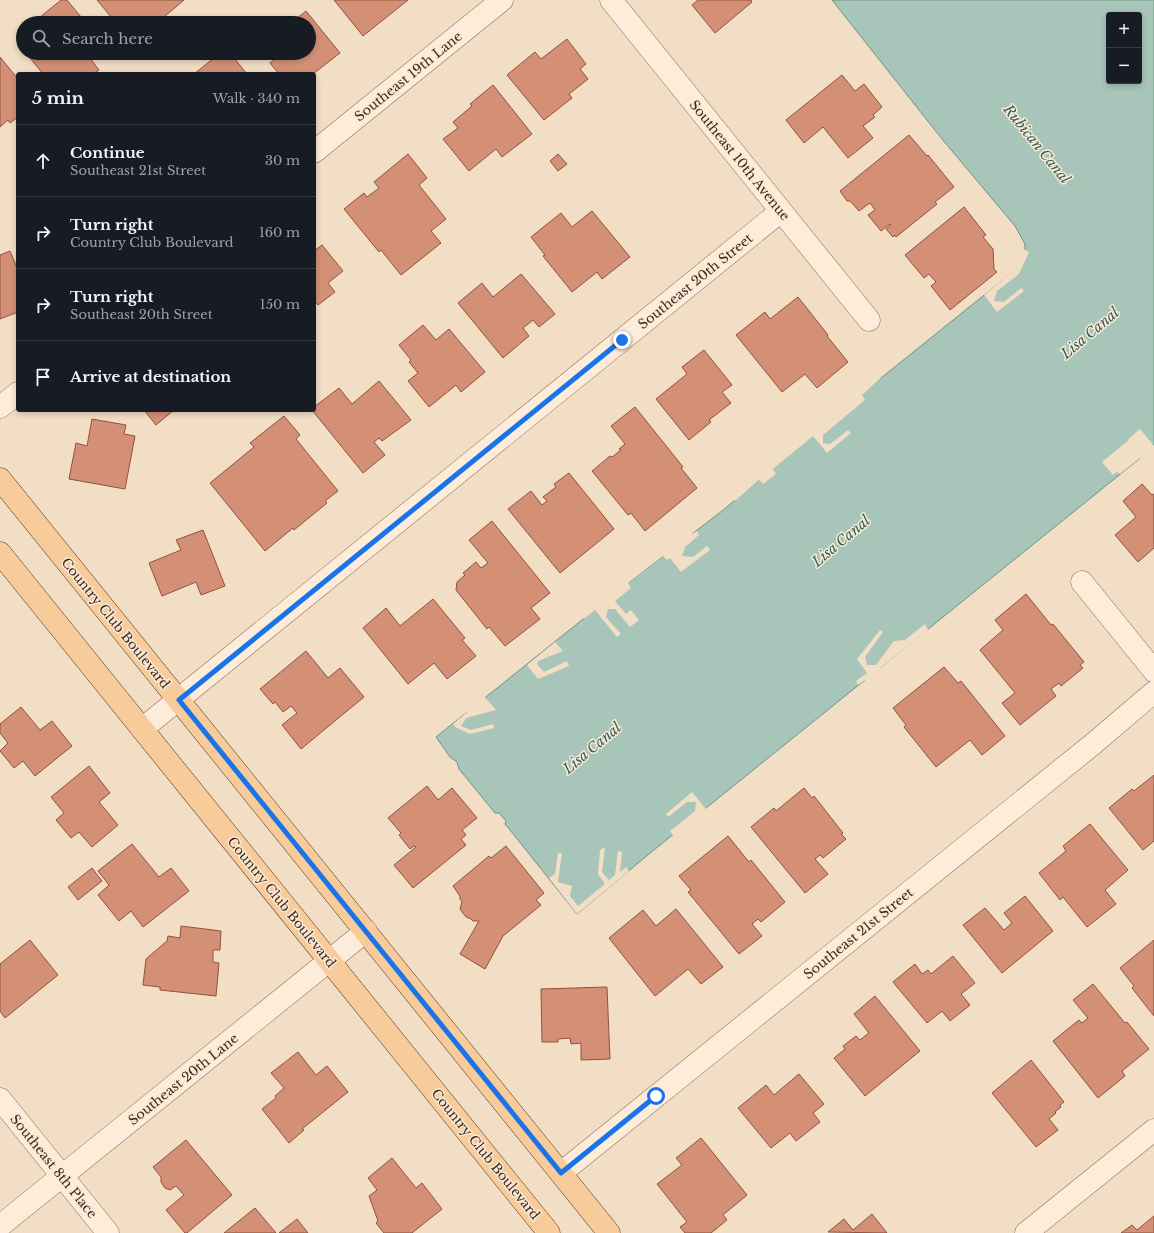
<!DOCTYPE html>
<meta charset="utf-8">
<style>
:root{--surface:#171b24;--page:#242831;--text:#f1f3f6;--muted:#9ea1a6;--line:#363941}
body{margin:0;font-family:"Libre Baskerville",serif;background:var(--page);color:var(--text)}
.controls{position:absolute;right:12px;top:12px;display:grid;overflow:hidden;border-radius:4px;box-shadow:0 2px 6px #0003}
.controls button{width:36px;height:36px;display:grid;place-items:center;padding:0;border:0;border-bottom:1px solid var(--line);background:var(--surface);color:var(--text);font:20px sans-serif}
.stop{position:absolute;width:12px;height:12px;margin:-9px;border:3px solid #1a73e8;border-radius:50%;background:#fff}
.stop.end{background:#1a73e8;border-color:#fff;box-shadow:0 1px 4px #0008}
.list{margin:0;padding:0;list-style:none}
h2{display:flex;justify-content:space-between;align-items:center;height:52px;margin:0;padding:0 16px;font-size:17px}
h2 small{font-size:13px;font-weight:400;color:var(--muted)}
.list li{display:grid;grid-template-columns:26px 1fr auto;gap:12px;align-items:center;box-sizing:border-box;height:72px;padding:0 16px;border-top:1px solid var(--line)}
.list b{display:block;font-size:15px;white-space:nowrap}
.list p{margin:0;font-size:13px;white-space:nowrap;color:var(--muted)}
.list em{font-size:13px;font-style:normal;color:var(--muted)}
.icon{flex:none;width:22px;height:22px;fill:none;stroke:currentColor;stroke-width:2;stroke-linecap:round;stroke-linejoin:round}
.map{position:relative;flex:none;width:1154px;height:1233px;overflow:hidden}
.search{position:absolute;background:var(--surface);box-shadow:0 2px 6px #0003;left:16px;top:16px;width:300px;height:44px;display:flex;align-items:center;gap:10px;box-sizing:border-box;padding:0 14px;border-radius:22px;color:var(--muted);font-size:15px}
.panel{position:absolute;background:var(--surface);box-shadow:0 2px 6px #0003;left:16px;top:72px;width:300px;height:340px;border-radius:4px}
.map>svg:first-child{display:block}
.water{fill:#a7c5b8;stroke:#6c9585;fill-rule:evenodd}
.pier{fill:#f2dec5}
.building{fill:#d49077;stroke:#91513c}
.lines{fill:none;stroke-linecap:round;stroke-linejoin:round}
.minor-casing{stroke:#906d59;stroke-width:23}
.major-casing{stroke:#5d3c2d;stroke-width:23}
.minor{stroke:#fcecd9;stroke-width:22}
.major{stroke:#f8cc9a;stroke-width:22}
.route{stroke:#1a73e8;stroke-width:5}
.labels{text-anchor:middle;stroke-width:3;stroke-linejoin:round;paint-order:stroke}
.street-label{font-size:13px;fill:#3e291e;stroke:#f9e9d5}
.water-label{font-size:14px;font-style:italic;fill:#2c5f54;stroke:#f9e9d5}
</style>
<div class="map">
<svg width="1154" height="1233" viewBox="0 0 1154 1233">
<rect width="100%" height="100%" fill="#f2dec5"/>
<path class="water" d="M 832,0 L 1154,0 L 1154,447 L 649,854 L 577,914 L 514,835 L 505,824 L 506,821 L 499,813 L 495,813 L 459,769 L 457,762 L 450,757 L 436,737 L 628,583 L 722,511 L 881,378 L 1014,271 L 1025,253 L 1025,244 L 1015,226 L 942,139 ZM 1109,15 L 1139,15 L 1139,81 L 1109,81 Z"/>
<path class="pier" d="M 1023,249 L 1029,252 L 1019,274 L 997,291 L 994,301 L 1004,302 L 1021,288 L 1024,291 L 997,312 L 984,295 L 1013,271 L 1012,270 L 1018,263 L 1023,252 Z
M 880,377 L 881,378 L 862,395 L 865,400 L 823,435 L 823,443 L 830,444 L 848,430 L 851,433 L 827,453 L 813,436 L 773,469 L 776,474 L 763,484 L 759,480 L 735,501 L 734,499 Z
M 1140,429 L 1154,446 L 1154,449 L 1142,459 L 1140,458 L 1120,474 L 1117,472 L 1113,475 L 1102,462 L 1129,440 L 1128,439 Z
M 697,531 L 699,535 L 685,547 L 682,556 L 693,557 L 707,546 L 710,550 L 681,572 L 670,558 L 667,560 L 663,556 L 628,583 L 631,588 L 615,601 L 626,614 L 631,610 L 639,620 L 630,627 L 615,609 L 608,609 L 606,617 L 621,634 L 617,637 L 595,610 L 584,619 L 583,617 L 653,561 L 691,533 L 692,534 Z
M 925,624 L 928,630 L 880,668 L 882,669 L 867,681 L 865,680 L 858,685 L 856,681 L 867,673 L 857,659 L 880,630 L 883,632 L 865,657 L 867,665 L 876,665 L 894,641 L 905,640 Z
M 555,642 L 563,651 L 538,661 L 537,664 L 544,672 L 567,661 L 569,666 L 538,679 L 527,665 Z
M 484,696 L 496,710 L 466,718 L 461,726 L 471,730 L 493,724 L 494,728 L 470,734 L 455,727 L 453,724 L 467,712 L 466,711 Z
M 692,792 L 706,809 L 690,822 L 691,823 L 674,837 L 670,831 L 695,811 L 696,802 L 687,802 L 668,817 L 666,814 Z
M 605,847 L 602,872 L 609,880 L 615,875 L 618,851 L 622,852 L 620,872 L 626,867 L 629,871 L 577,914 L 549,878 L 555,874 L 558,853 L 562,853 L 558,882 L 572,886 L 570,896 L 578,906 L 605,884 L 598,874 L 600,850 Z"/>
<path class="building" d="M 61,0 L 67,0 L 86,23 L 43,23 L 39,18 Z
M 97,0 L 184,0 L 157,23 L 154,23 L 152,20 L 148,23 L 116,23 Z
M 334,0 L 408,0 L 363,36 Z
M 698,0 L 751,0 L 752,2 L 715,33 L 692,5 Z
M 306,11 L 340,53 L 313,74 L 279,74 L 270,63 L 282,53 L 309,53 L 309,23 L 291,23 Z
M 567,39 L 586,64 L 580,69 L 588,79 L 569,94 L 572,98 L 544,120 L 507,75 L 535,52 L 541,59 Z
M 26,53 L 86,53 L 99,70 L 93,74 L 43,74 Z
M 220,53 L 230,53 L 247,74 L 194,74 Z
M 0,57 L 18,79 L 18,117 L 10,123 L 8,120 L 0,127 Z
M 842,75 L 855,91 L 864,84 L 882,107 L 873,115 L 875,117 L 863,126 L 873,138 L 848,158 L 823,127 L 804,143 L 786,120 Z
M 493,85 L 532,134 L 502,157 L 496,149 L 469,171 L 443,139 L 458,128 L 453,122 L 472,106 L 470,104 Z
M 909,135 L 927,156 L 928,155 L 954,187 L 935,202 L 937,204 L 896,237 L 895,235 L 893,237 L 886,229 L 891,225 L 890,224 L 881,231 L 868,215 L 875,210 L 870,203 L 859,211 L 850,201 L 847,201 L 840,191 Z
M 408,154 L 427,178 L 419,185 L 446,219 L 431,231 L 441,243 L 401,275 L 381,250 L 379,252 L 344,209 L 364,193 L 367,197 L 379,188 L 374,182 Z
M 558,154 L 567,164 L 558,171 L 550,161 Z
M 964,207 L 986,235 L 983,237 L 993,249 L 994,269 L 997,272 L 950,310 L 931,286 L 936,282 L 929,274 L 924,278 L 905,255 Z
M 592,211 L 630,257 L 602,279 L 597,272 L 572,292 L 543,256 L 545,255 L 531,237 L 561,213 L 572,227 Z
M 322,245 L 343,271 L 328,283 L 335,292 L 318,305 L 314,300 L 314,251 Z
M 10,251 L 18,270 L 18,312 L 0,319 L 0,255 Z
M 521,274 L 555,314 L 539,327 L 533,320 L 523,328 L 529,336 L 503,358 L 458,303 L 482,283 L 493,297 Z
M 798,297 L 828,335 L 827,336 L 848,362 L 817,388 L 805,374 L 782,392 L 736,335 L 765,312 L 770,319 Z
M 423,325 L 436,340 L 449,329 L 485,372 L 461,392 L 456,385 L 429,407 L 408,381 L 418,373 L 409,362 L 411,360 L 399,345 Z
M 704,350 L 732,385 L 722,392 L 731,403 L 709,420 L 711,422 L 689,440 L 656,399 L 687,374 L 682,367 Z
M 379,381 L 411,420 L 382,441 L 379,438 L 374,442 L 385,455 L 363,473 L 312,410 L 314,410 L 314,407 L 339,388 L 352,404 Z
M 635,407 L 683,467 L 681,468 L 697,488 L 645,531 L 631,513 L 628,515 L 592,471 L 610,456 L 612,457 L 621,450 L 619,449 L 625,444 L 611,426 Z
M 144,410 L 174,410 L 156,425 Z
M 284,416 L 300,435 L 296,439 L 338,491 L 325,501 L 327,503 L 294,530 L 293,528 L 265,551 L 210,483 L 254,447 L 250,443 Z
M 92,419 L 126,425 L 124,434 L 135,436 L 125,489 L 69,479 L 76,443 L 87,446 Z
M 569,473 L 614,529 L 560,573 L 508,509 L 531,491 L 542,505 L 547,501 L 543,497 L 556,487 L 554,484 Z
M 1142,484 L 1152,495 L 1154,494 L 1154,548 L 1138,562 L 1115,535 L 1136,517 L 1123,501 Z
M 492,521 L 550,593 L 531,608 L 540,619 L 505,646 L 489,627 L 487,629 L 456,590 L 457,582 L 465,575 L 463,573 L 476,562 L 481,568 L 488,563 L 469,540 Z
M 203,530 L 225,586 L 201,595 L 196,582 L 162,596 L 149,563 L 181,550 L 176,540 Z
M 1026,594 L 1051,625 L 1053,624 L 1084,662 L 1080,665 L 1083,668 L 1061,686 L 1059,683 L 1051,689 L 1056,696 L 1020,725 L 1002,703 L 1015,693 L 980,650 L 1003,630 L 995,620 Z
M 433,599 L 465,638 L 462,640 L 476,656 L 447,679 L 434,663 L 408,684 L 363,628 L 386,608 L 400,626 Z
M 306,651 L 328,678 L 340,668 L 364,697 L 301,749 L 282,725 L 297,713 L 291,706 L 283,712 L 275,702 L 273,704 L 260,689 Z
M 944,667 L 958,683 L 961,681 L 1005,736 L 982,755 L 970,740 L 936,767 L 904,727 L 906,725 L 893,708 Z
M 21,707 L 40,730 L 52,721 L 72,746 L 35,776 L 23,761 L 14,768 L 0,751 L 8,743 L 0,733 L 0,724 Z
M 89,766 L 110,793 L 99,802 L 118,825 L 92,847 L 79,832 L 71,838 L 56,820 L 64,813 L 51,797 Z
M 1154,775 L 1154,841 L 1143,850 L 1109,808 L 1132,789 L 1134,791 Z
M 427,786 L 438,800 L 452,788 L 477,818 L 462,830 L 466,835 L 461,839 L 466,845 L 413,888 L 394,865 L 416,847 L 414,846 L 410,849 L 399,835 L 401,833 L 388,818 Z
M 804,788 L 812,798 L 814,796 L 843,833 L 841,834 L 846,839 L 823,858 L 820,855 L 815,859 L 828,874 L 805,893 L 751,827 L 774,808 L 776,811 Z
M 1090,824 L 1128,870 L 1105,890 L 1116,904 L 1087,927 L 1063,897 L 1060,900 L 1039,873 L 1066,851 L 1063,846 Z
M 728,836 L 749,862 L 751,860 L 785,902 L 761,922 L 758,919 L 752,924 L 762,936 L 739,954 L 688,892 L 691,890 L 679,876 Z
M 132,844 L 159,877 L 171,868 L 189,891 L 143,927 L 131,911 L 119,921 L 98,895 L 109,885 L 98,871 Z
M 506,846 L 544,893 L 536,900 L 541,905 L 503,936 L 485,969 L 460,954 L 479,921 L 473,921 L 471,919 L 466,917 L 460,909 L 462,902 L 460,899 L 460,896 L 453,886 L 489,856 L 491,858 Z
M 92,868 L 102,881 L 78,900 L 68,887 Z
M 1025,896 L 1053,931 L 1002,973 L 963,925 L 985,908 L 1004,930 L 1012,923 L 1004,913 Z
M 676,909 L 723,967 L 701,984 L 688,969 L 655,996 L 609,938 L 643,910 L 656,926 Z
M 181,926 L 221,931 L 220,950 L 213,950 L 213,962 L 219,963 L 216,996 L 160,990 L 160,987 L 143,985 L 146,959 L 167,941 L 168,936 L 180,938 Z
M 30,940 L 58,975 L 5,1018 L 0,1011 L 0,964 Z
M 1154,940 L 1154,1016 L 1132,988 L 1134,986 L 1120,968 Z
M 953,956 L 975,983 L 961,994 L 970,1005 L 950,1021 L 942,1011 L 927,1023 L 893,982 L 915,964 L 922,974 L 928,970 L 931,974 Z
M 1093,984 L 1125,1023 L 1127,1022 L 1149,1049 L 1122,1071 L 1125,1076 L 1098,1098 L 1053,1041 L 1079,1020 L 1082,1023 L 1088,1018 L 1073,1000 Z
M 607,987 L 610,1059 L 581,1060 L 581,1043 L 571,1044 L 570,1038 L 558,1039 L 558,1042 L 542,1042 L 541,989 Z
M 875,996 L 920,1051 L 865,1096 L 834,1058 L 845,1049 L 843,1046 L 856,1036 L 860,1040 L 869,1033 L 854,1014 Z
M 298,1052 L 316,1075 L 327,1066 L 348,1092 L 302,1129 L 304,1130 L 289,1143 L 262,1109 L 276,1098 L 275,1096 L 284,1088 L 271,1073 Z
M 1031,1060 L 1064,1102 L 1060,1105 L 1061,1107 L 1055,1112 L 1056,1113 L 1049,1119 L 1058,1130 L 1036,1147 L 992,1093 Z
M 799,1074 L 824,1104 L 813,1113 L 820,1122 L 796,1141 L 790,1133 L 771,1148 L 738,1108 L 766,1085 L 774,1095 Z
M 701,1138 L 747,1195 L 723,1215 L 727,1220 L 711,1233 L 685,1233 L 680,1227 L 687,1222 L 657,1184 L 682,1165 L 676,1158 Z
M 186,1140 L 232,1195 L 187,1233 L 185,1233 L 166,1210 L 184,1195 L 176,1186 L 170,1190 L 165,1188 L 161,1182 L 161,1177 L 153,1167 Z
M 392,1158 L 416,1188 L 422,1183 L 442,1209 L 412,1233 L 384,1233 L 376,1223 L 378,1221 L 369,1196 L 377,1190 L 368,1178 Z
M 255,1208 L 276,1233 L 224,1233 Z
M 872,1214 L 887,1233 L 828,1232 L 844,1219 L 853,1230 Z
M 1154,1216 L 1154,1233 L 1121,1233 L 1132,1225 L 1137,1230 Z
M 297,1219 L 308,1233 L 279,1233 Z"/>
<g class="lines">
<defs>
<path id="minor" d="M 611,0 L 869,320
M 314,152 L 502,0
M 0,407 L 18,393
M 1082,582 L 1154,671
M 142,729 L 781,211
M 0,1099 L 108,1233
M 561,1173 L 1093,744 L 1154,692
M 0,1226 L 366,931
M 1026,1233 L 1154,1130"/>
<path id="major" d="M 0,479 L 609,1233
M 0,553 L 549,1233"/>
</defs>
<use href="#minor" class="minor-casing"/>
<use href="#major" class="major-casing"/>
<use href="#minor" class="minor"/>
<use href="#major" class="major"/>
</g>
<g class="lines">
<path class="route" d="M 622,340 L 179,700 L 561,1173 L 656,1096"/>
</g>
<g class="labels">
<g class="street-label">
<text transform="translate(408 76) rotate(-39)" y="5">Southeast 19th Lane</text>
<text transform="translate(740 160) rotate(51)" y="5">Southeast 10th Avenue</text>
<text transform="translate(695 281) rotate(-39)" y="5">Southeast 20th Street</text>
<text transform="translate(116 623) rotate(51)" y="5">Country Club Boulevard</text>
<text transform="translate(282 902) rotate(51)" y="5">Country Club Boulevard</text>
<text transform="translate(858 933) rotate(-39)" y="5">Southeast 21st Street</text>
<text transform="translate(183 1079) rotate(-39)" y="5">Southeast 20th Lane</text>
<text transform="translate(486 1154) rotate(51)" y="5">Country Club Boulevard</text>
<text transform="translate(54 1166) rotate(51)" y="5">Southeast 8th Place</text>
</g>
<g class="water-label">
<text transform="translate(1037 144) rotate(51)" y="5">Rubican Canal</text>
<text transform="translate(1090 333) rotate(-40)" y="5">Lisa Canal</text>
<text transform="translate(841 541) rotate(-40)" y="5">Lisa Canal</text>
<text transform="translate(592 748) rotate(-40)" y="5">Lisa Canal</text>
</g>
</g>
</svg>
<div class="controls">
<button>+</button>
<button>−</button>
</div>
<div class="stop" style="left:656px;top:1096px"></div>
<div class="stop end" style="left:622px;top:340px"></div>
<div class="search"><svg class="icon" aria-label="search" viewBox="0 0 24 24"><circle cx="10" cy="10" r="6"/><path d="M15 15l6 6"/></svg>Search here</div>
<section class="panel">
<h2>5 min<small>Walk · 340 m</small></h2>
<ul class="list">
<li><svg class="icon" aria-label="ahead" viewBox="0 0 24 24"><path d="M12 20V5M6 11l6-6 6 6"/></svg><div><b>Continue</b><p>Southeast 21st Street</p></div><em>30 m</em></li>
<li><svg class="icon" aria-label="right" viewBox="0 0 24 24"><path d="M7 20v-9h11M14 6l5 5-5 5"/></svg><div><b>Turn right</b><p>Country Club Boulevard</p></div><em>160 m</em></li>
<li><svg class="icon" aria-label="right" viewBox="0 0 24 24"><path d="M7 20v-9h11M14 6l5 5-5 5"/></svg><div><b>Turn right</b><p>Southeast 20th Street</p></div><em>150 m</em></li>
<li><svg class="icon" aria-label="arrive" viewBox="0 0 24 24"><path d="M6 21V4h12l-3 4 3 4H6"/></svg><div><b>Arrive at destination</b></div></li>
</ul>
</section>
</div>
